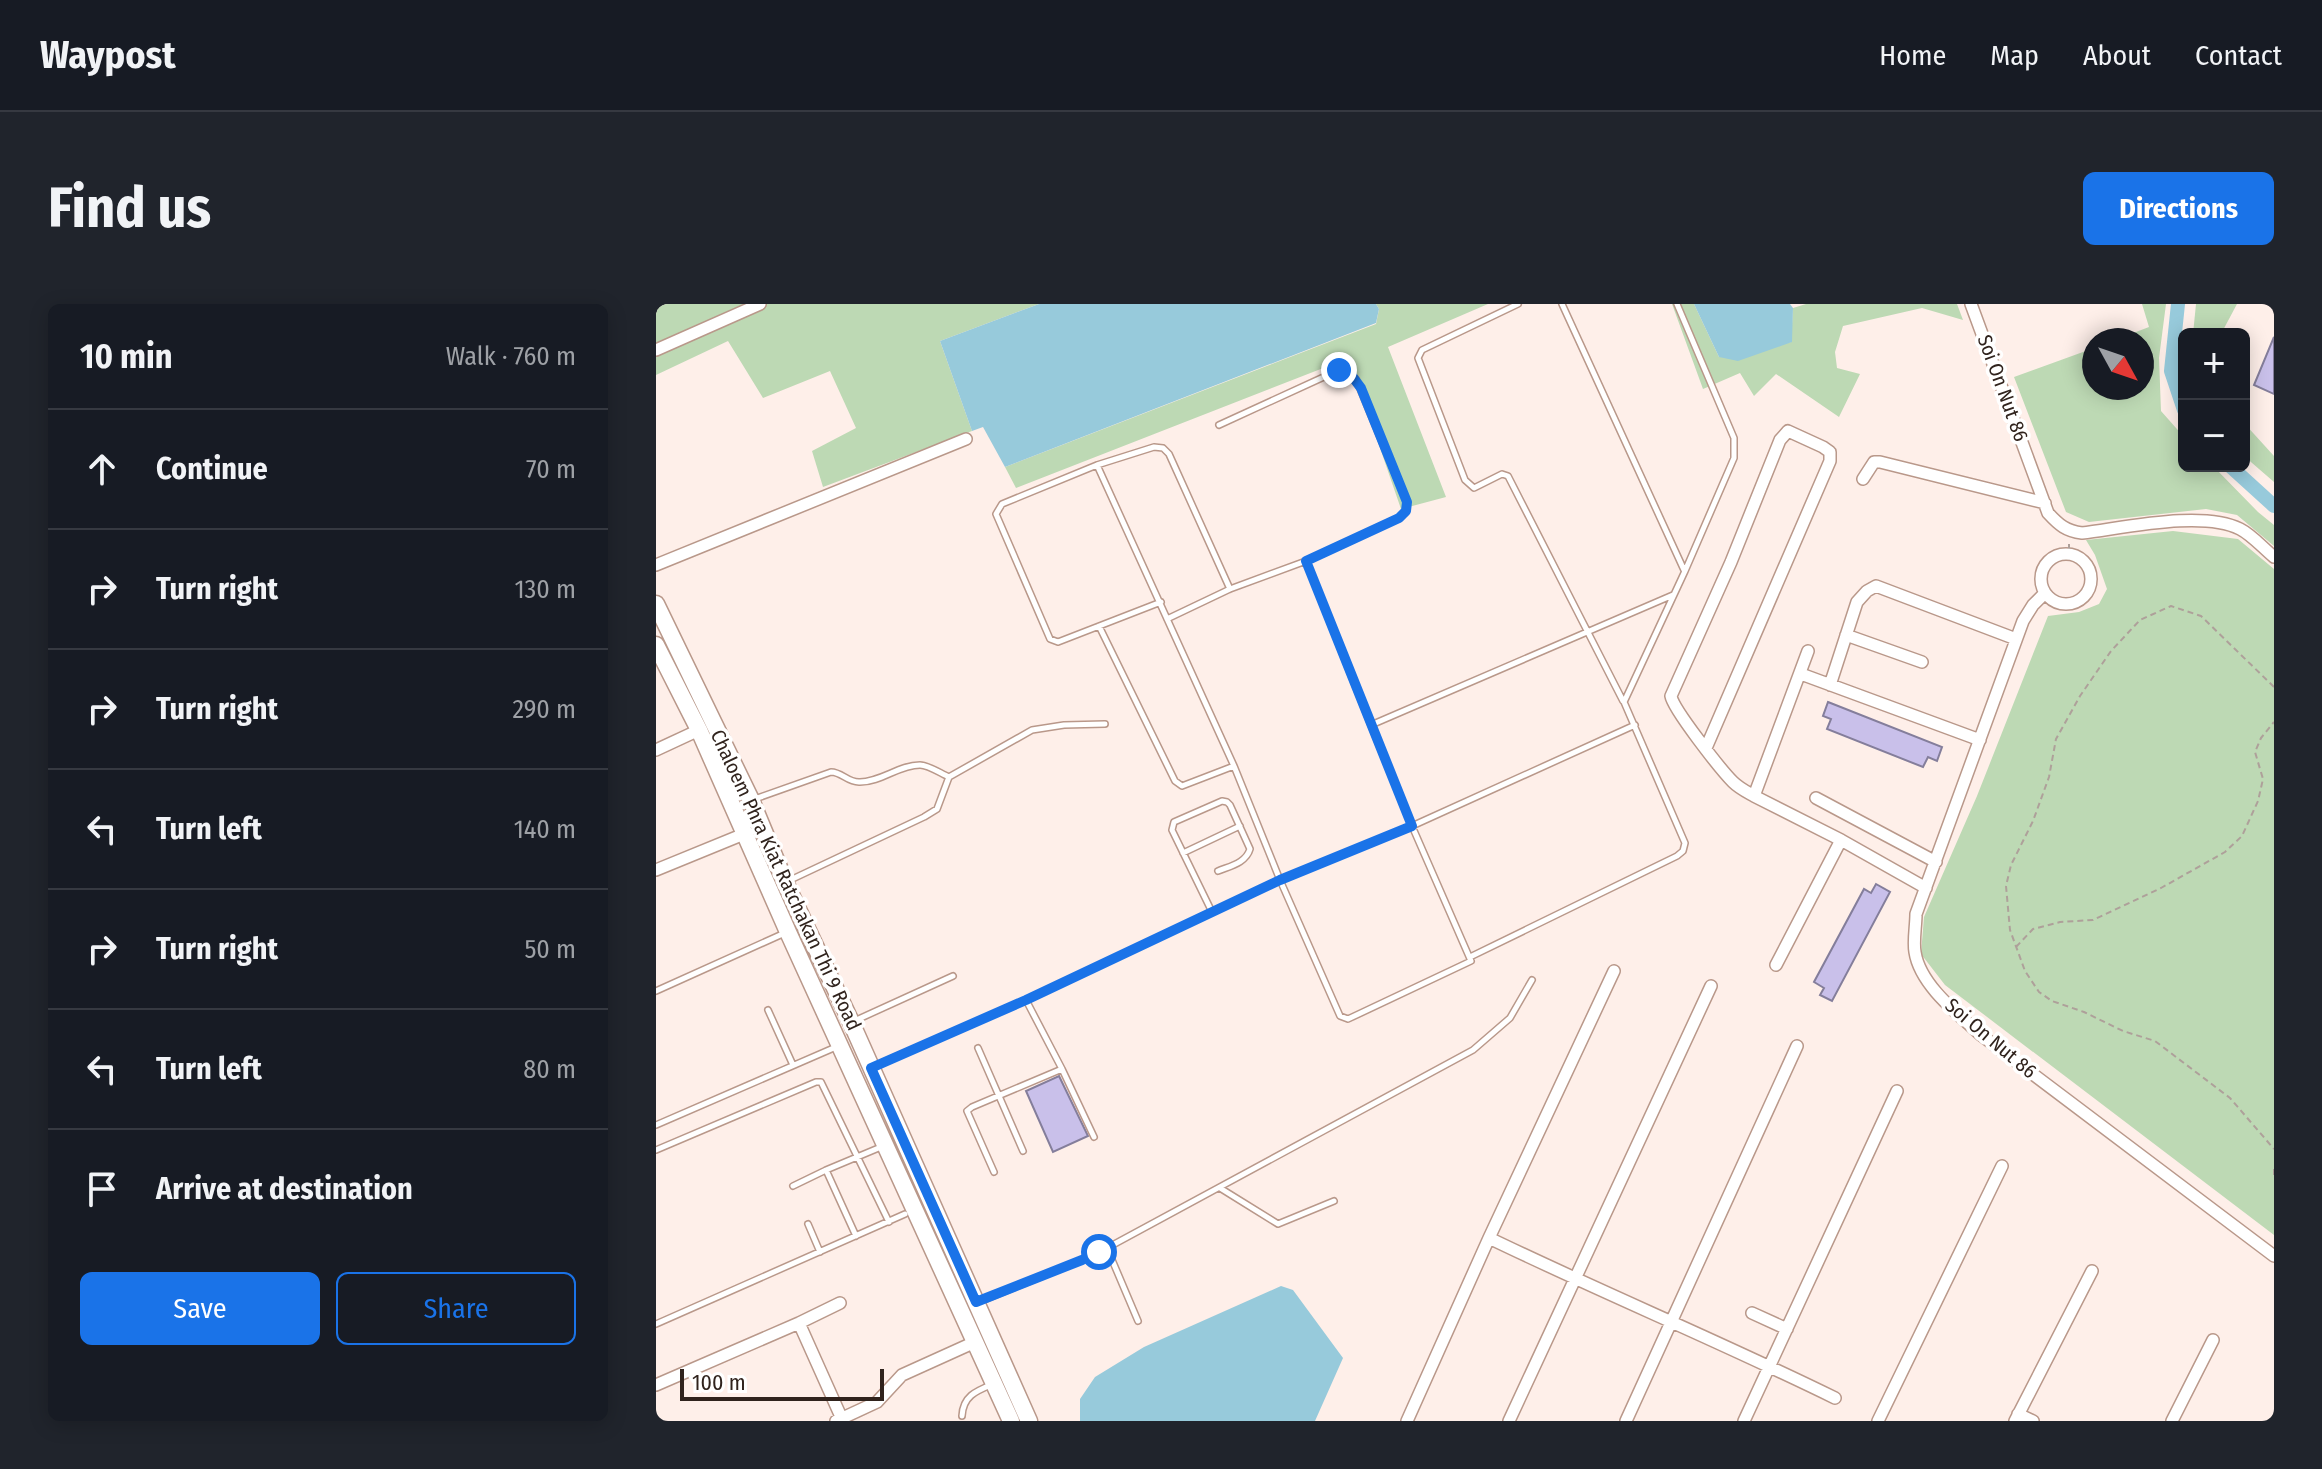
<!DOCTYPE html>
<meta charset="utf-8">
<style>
:root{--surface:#171b24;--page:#20242c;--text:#f1f3f6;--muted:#9ea1a6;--line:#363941;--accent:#1a73e8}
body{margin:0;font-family:"Fira Sans Condensed",sans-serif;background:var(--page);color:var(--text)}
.controls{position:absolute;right:24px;top:24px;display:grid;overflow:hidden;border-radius:12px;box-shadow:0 4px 20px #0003}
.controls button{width:72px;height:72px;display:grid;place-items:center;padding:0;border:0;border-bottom:2px solid var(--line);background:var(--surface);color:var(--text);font:40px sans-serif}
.compass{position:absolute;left:1426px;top:24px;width:72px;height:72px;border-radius:50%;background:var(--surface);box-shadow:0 4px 20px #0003;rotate:130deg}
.scale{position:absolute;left:24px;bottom:20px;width:204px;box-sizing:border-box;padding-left:8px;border:4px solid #30231d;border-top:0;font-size:22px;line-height:28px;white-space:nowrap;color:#30231d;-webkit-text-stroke:6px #fff;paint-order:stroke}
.stop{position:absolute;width:24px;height:24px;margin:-18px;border:6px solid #1a73e8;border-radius:50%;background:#fff}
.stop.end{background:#1a73e8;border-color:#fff;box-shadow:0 2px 8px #0008}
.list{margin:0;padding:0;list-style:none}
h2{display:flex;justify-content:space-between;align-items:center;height:104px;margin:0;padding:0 32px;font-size:34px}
h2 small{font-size:26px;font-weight:400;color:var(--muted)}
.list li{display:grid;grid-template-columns:52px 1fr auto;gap:24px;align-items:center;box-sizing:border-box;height:120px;padding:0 32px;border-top:2px solid var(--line)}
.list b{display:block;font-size:30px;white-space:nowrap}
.list em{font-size:26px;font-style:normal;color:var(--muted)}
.actions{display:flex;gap:16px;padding:24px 32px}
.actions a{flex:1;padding:18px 0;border:2px solid var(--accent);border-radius:12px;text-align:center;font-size:28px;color:var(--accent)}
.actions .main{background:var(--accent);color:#fff}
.icon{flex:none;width:44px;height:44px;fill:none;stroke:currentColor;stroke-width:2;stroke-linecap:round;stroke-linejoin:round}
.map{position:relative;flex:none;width:1618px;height:1117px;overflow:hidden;border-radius:12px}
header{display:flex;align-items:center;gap:48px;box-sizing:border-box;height:112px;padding:0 40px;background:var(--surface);border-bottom:2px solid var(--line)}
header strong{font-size:38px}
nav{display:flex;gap:44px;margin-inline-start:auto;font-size:28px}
.intro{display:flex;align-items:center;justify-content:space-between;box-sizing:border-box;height:192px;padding:0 48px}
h1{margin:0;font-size:56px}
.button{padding:20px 36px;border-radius:12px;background:var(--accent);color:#fff;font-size:28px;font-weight:700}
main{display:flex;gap:48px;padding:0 48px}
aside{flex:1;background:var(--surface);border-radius:12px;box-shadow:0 4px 20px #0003}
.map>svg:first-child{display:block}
.green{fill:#bdd9b4}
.water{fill:#97cadb}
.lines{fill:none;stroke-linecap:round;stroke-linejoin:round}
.canal{stroke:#97cadb;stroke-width:14}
.building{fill:#c9c0ea;stroke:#847e9b;stroke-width:2}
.service-casing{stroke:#b9988a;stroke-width:8}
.minor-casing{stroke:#b9988a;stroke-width:14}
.secondary-casing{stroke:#b9988a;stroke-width:19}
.path{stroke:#aea09a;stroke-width:2;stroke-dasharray:6 4;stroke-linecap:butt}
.service{stroke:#fff;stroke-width:5}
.minor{stroke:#fff;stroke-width:11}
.secondary{stroke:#fff;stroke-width:16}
.route{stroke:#1a73e8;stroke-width:10}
.labels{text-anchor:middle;stroke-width:7;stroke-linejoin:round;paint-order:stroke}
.street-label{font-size:20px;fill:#30231d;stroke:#fff}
</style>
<header>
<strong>Waypost</strong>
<nav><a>Home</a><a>Map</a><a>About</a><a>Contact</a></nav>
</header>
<div class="intro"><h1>Find us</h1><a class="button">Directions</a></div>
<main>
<aside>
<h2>10 min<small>Walk · 760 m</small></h2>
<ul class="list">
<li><svg class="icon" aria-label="ahead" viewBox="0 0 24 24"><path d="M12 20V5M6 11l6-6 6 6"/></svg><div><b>Continue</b></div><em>70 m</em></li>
<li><svg class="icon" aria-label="right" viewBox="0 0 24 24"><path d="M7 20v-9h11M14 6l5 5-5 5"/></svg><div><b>Turn right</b></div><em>130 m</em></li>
<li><svg class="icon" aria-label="right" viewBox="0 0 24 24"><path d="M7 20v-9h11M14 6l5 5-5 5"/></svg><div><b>Turn right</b></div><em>290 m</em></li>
<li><svg class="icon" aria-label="left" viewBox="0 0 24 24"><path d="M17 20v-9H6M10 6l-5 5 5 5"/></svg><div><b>Turn left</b></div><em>140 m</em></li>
<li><svg class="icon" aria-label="right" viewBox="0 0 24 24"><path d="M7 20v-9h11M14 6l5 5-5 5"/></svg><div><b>Turn right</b></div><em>50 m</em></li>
<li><svg class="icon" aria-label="left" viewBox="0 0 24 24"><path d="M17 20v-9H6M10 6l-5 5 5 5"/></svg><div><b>Turn left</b></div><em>80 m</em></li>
<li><svg class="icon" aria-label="arrive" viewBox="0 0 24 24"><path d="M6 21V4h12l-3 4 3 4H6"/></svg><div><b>Arrive at destination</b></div></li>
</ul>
<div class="actions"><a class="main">Save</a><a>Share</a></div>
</aside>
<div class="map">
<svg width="1618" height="1117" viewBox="0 0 1618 1117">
<rect width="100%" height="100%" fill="#feefe9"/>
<path class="green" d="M 0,0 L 383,0 L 284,37 L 316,127 L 167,183 L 156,147 L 200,124 L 174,67 L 107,94 L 72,37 L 0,71 Z
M 720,0 L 832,0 L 732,43 L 790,193 L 745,205 L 693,54 L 360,184 L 349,163 L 720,20 L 723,5 Z
M 1016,0 L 1038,0 L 1063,53 L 1135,38 L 1137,4 L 1150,0 L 1301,0 L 1307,16 L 1266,4 L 1187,22 L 1179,48 L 1181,64 L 1204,70 L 1183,113 L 1120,70 L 1098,92 L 1084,69 L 1047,85 Z
M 1486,0 L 1510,0 L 1503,54 L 1505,107 L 1528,133 L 1528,162 L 1557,162 L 1602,208 L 1618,221 L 1618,242 L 1581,211 L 1550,205 L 1433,218 L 1410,208 L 1358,73 L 1438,44 L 1438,84 L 1486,84 L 1486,36 L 1459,36 L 1493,23 Z
M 1540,0 L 1581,0 L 1565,30 L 1537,30 Z
M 1588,119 L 1618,152 L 1618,178 L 1588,152 Z
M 1517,227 L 1582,235 L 1618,265 L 1618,931 L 1289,681 L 1265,650 L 1268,613 L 1321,492 L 1392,312 L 1423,308 L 1443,300 L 1451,285 L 1439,251 L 1430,236 Z"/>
<path class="water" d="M 383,0 L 720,0 L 723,5 L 720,19 L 349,163 L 327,123 L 316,127 L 284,37 Z
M 1038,0 L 1134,0 L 1137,4 L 1136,38 L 1082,57 L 1063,53 Z
M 625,982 L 637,986 L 687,1054 L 659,1117 L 424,1117 L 424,1095 L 439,1073 L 488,1043 Z"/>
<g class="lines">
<path class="canal" d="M 1522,0 L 1515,67 L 1528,106
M 1574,162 L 1618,202"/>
</g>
<path class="building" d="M 1618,33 L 1618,90 L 1598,81 Z
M 1172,398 L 1286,443 L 1281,457 L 1272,453 L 1267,463 L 1171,425 L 1175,415 L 1167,412 Z
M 1220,580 L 1234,588 L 1176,697 L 1164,691 L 1168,684 L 1158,678 L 1208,585 L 1215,589 Z
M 403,772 L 432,832 L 397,848 L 370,787 Z"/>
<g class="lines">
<defs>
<path id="service" d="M 862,0 L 766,46 L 762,54 L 809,176 L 818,184 L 846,170 L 852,172 L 967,397
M 906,0 L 1028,266
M 563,121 L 683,66 L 693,68 L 700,75 L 751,198 L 750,207 L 743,214 L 650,257
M 441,161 L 578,462 L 624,576 L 684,712 L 692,715 L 815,657 L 756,522 L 715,421
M 505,298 L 402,338 L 394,335 L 340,210 L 346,200 L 441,161 L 498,143 L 507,144 L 513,150 L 574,285
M 511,315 L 574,285 L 650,257 L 715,421 L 1017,291
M 443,322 L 519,477 L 526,482 L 578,462
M 96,496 L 175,468 C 186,468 192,479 204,478 C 225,478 243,461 264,461 C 272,461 284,469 293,473
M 527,549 L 584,522
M 130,578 L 268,513 L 281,505 L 293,473 L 376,426 L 408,421 L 449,420
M 556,608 L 516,526 L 518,518 L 566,497 L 571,498 L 574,501 L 594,545 C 590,559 574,562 562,567
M 814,653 L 1021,552 L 1027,547 L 1029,539 L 968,398 L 1029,267 L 1078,154 L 1078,134 L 1021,0
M 0,687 L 131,628
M 112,706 L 137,761
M 196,718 L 297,672
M 322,744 L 367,847
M 219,762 L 370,696 L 624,576 L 756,522 L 979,421
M 406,765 L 438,833
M 0,821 L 180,743
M 0,846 L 160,778 L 165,778 L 233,918
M 170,866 L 200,932
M 338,868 L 311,807 L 316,803 L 406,765 L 370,696
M 137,882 L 170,866 L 225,843
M 564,884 L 622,920 L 678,897
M 152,920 L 164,948
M 451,944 L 482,1017
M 325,997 L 426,956 L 451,944 L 817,746 L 854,714 L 876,676
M 0,1020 L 249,910
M 306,1112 C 307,1092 320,1087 337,1080"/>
<path id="minor" d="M 1315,0 L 1392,209 C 1403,221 1410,227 1426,229 C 1468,224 1546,206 1584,225 C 1596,231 1607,244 1618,253
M 0,46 L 104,0
M 1207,175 L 1218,158 L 1224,158 L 1389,199
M1385 275a25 25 0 1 1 50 0a25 25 0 1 1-50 0Z
M 0,261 L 310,135
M 1388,290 L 1377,301 L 1367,317 L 1260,610 C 1260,622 1257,637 1259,648 C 1264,681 1302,710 1325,731 L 1618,952
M 1190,331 L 1266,358
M 1145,370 L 1324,436
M 1174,381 L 1201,298 L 1211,287 L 1220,282 L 1360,335
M 1050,444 L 1174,157 L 1174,148 L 1167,143 L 1132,127 L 1124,136 L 1075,258 L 1015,392 C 1017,405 1065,466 1077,478 C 1083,484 1091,488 1098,492 L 1152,347
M 0,446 L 43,426
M 1098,492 L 1185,536 L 1270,584
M 1160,494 L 1280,558
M 0,566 L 88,530
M 1120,661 L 1185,536
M 833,934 C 947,989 1065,1038 1179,1094
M 1096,1009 L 1131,1025
M 143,1019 L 186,1115
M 0,1081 L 143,1019 L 184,999
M 1362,1110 L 1377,1117
M 180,1117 L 221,1098 L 246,1071 L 319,1038
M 751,1117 L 833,934 L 958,667
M 853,1117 L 1055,682
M 970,1117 L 1141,742
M 1088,1117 L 1241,787
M 1222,1117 L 1346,862
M 1359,1117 L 1436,967
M 1516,1117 L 1557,1036"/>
<path id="secondary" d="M 0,300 L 95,496 L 129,578 L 195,718 L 373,1117
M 0,341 L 43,426 L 132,628 L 355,1117"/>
</defs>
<use href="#service" class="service-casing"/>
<use href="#minor" class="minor-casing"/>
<use href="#secondary" class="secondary-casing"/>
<path class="path" d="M 1413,240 L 1413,250
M 1618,383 L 1545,312 L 1515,302 L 1484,316 L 1455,347 L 1424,392 L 1400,435 L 1393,473 L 1377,517 L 1355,561 L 1350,582 L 1354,626 L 1369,667 L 1383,688 L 1396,697 L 1428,708 L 1467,727 L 1499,737 L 1574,794 L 1618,845
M 1360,643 L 1377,625 L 1404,618 L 1437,616 L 1505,584 L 1569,548 L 1586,532 L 1602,497 L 1607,475 L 1599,448 L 1605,434 L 1618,418
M 1618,865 L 1618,874"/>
<use href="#service" class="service"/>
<use href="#minor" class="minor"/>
<use href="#secondary" class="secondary"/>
</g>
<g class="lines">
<path class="route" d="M 443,948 L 426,956 L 320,998 L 215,764 L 370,696 L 624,576 L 756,522 L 650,257 L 743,214 L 750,207 L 751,198 L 705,84 L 693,68 L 683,66"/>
</g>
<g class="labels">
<g class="street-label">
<text transform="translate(1347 84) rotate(70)" y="7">Soi On Nut 86</text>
<text transform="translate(130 576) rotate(65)" y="7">Chaloem Phra Kiat Ratchakan Thi 9 Road</text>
<text transform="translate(1335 734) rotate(40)" y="7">Soi On Nut 86</text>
</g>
</g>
</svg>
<div class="controls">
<button>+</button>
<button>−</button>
</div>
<svg class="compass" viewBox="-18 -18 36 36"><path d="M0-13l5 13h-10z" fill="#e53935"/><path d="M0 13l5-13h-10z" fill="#9ea1a6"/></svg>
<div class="scale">100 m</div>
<div class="stop" style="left:443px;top:948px"></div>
<div class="stop end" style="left:683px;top:66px"></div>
</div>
</main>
